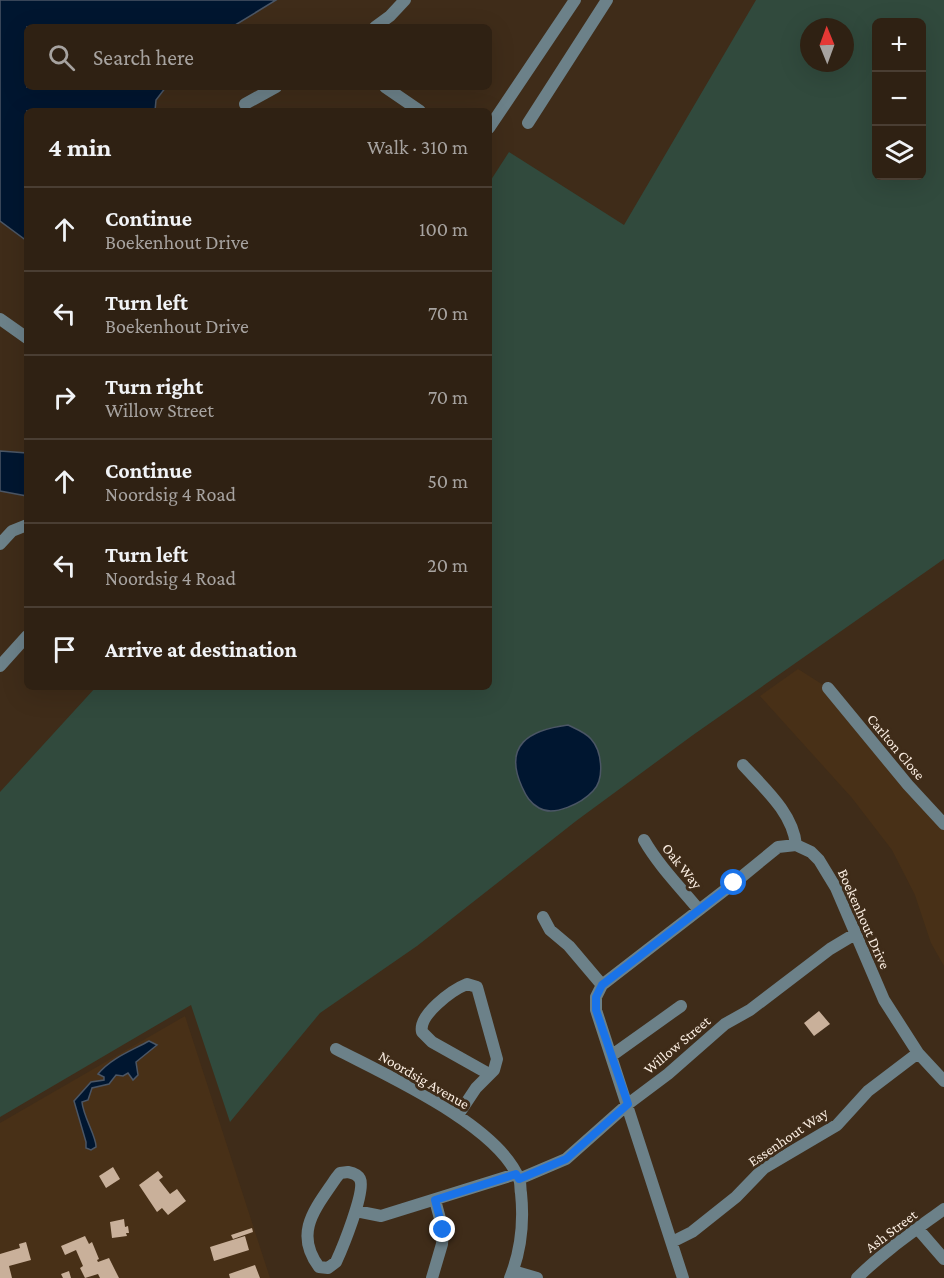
<!DOCTYPE html>
<meta charset="utf-8">
<style>
:root{--surface:#2f2113;--page:#3b2e21;--text:#f1f3f6;--muted:#a7a3a0;--line:#4a3e33}
body{margin:0;font-family:"Crimson Pro",serif;background:var(--page);color:var(--text)}
.controls{position:absolute;right:18px;top:18px;display:grid;overflow:hidden;border-radius:9px;box-shadow:0 6px 24px #0002}
.controls button{width:54px;height:54px;display:grid;place-items:center;padding:0;border:0;border-bottom:2px solid var(--line);background:var(--surface);color:var(--text);font:30px sans-serif}
.compass{position:absolute;left:800px;top:18px;width:54px;height:54px;border-radius:50%;background:var(--surface);box-shadow:0 6px 24px #0002;rotate:359deg}
.stop{position:absolute;width:18px;height:18px;margin:-14px;border:4px solid #1a73e8;border-radius:50%;background:#fff}
.stop.end{background:#1a73e8;border-color:#fff;box-shadow:0 2px 6px #0008}
.list{margin:0;padding:0;list-style:none}
h2{display:flex;justify-content:space-between;align-items:center;height:78px;margin:0;padding:0 24px;font-size:26px}
h2 small{font-size:20px;font-weight:400;color:var(--muted)}
.list li{display:grid;grid-template-columns:39px 1fr auto;gap:18px;align-items:center;box-sizing:border-box;height:84px;padding:0 24px;border-top:2px solid var(--line)}
.list b{display:block;font-size:22px;white-space:nowrap}
.list p{margin:0;font-size:20px;white-space:nowrap;color:var(--muted)}
.list em{font-size:20px;font-style:normal;color:var(--muted)}
.icon{flex:none;width:33px;height:33px;fill:none;stroke:currentColor;stroke-width:2;stroke-linecap:round;stroke-linejoin:round}
.map{position:relative;flex:none;width:944px;height:1278px;overflow:hidden}
.search{position:absolute;background:var(--surface);box-shadow:0 6px 24px #0002;left:24px;top:24px;width:468px;height:66px;display:flex;align-items:center;gap:15px;box-sizing:border-box;padding:0 21px;border-radius:9px;color:var(--muted);font-size:22px}
.panel{position:absolute;background:var(--surface);box-shadow:0 6px 24px #0002;left:24px;top:108px;width:468px;height:582px;border-radius:9px}
.map>svg:first-child{display:block}
.built{fill:#483017}
.green{fill:#314a3d;fill-rule:evenodd}
.water{fill:#001630;stroke:#4b5665;stroke-width:1.5}
.building{fill:#c9b09a}
.lines{fill:none;stroke-linecap:round;stroke-linejoin:round}
.street{stroke:#6c8189;stroke-width:12}
.route{stroke:#1a73e8;stroke-width:8}
.labels{text-anchor:middle;stroke-width:6;stroke-linejoin:round;paint-order:stroke}
.street-label{font-size:15px;fill:#faede1;stroke:#3f2c19}
</style>
<div class="map">
<svg width="944" height="1278" viewBox="0 0 944 1278">
<rect width="100%" height="100%" fill="#3f2c19"/>
<path class="built" d="M 798,669 L 828,688 L 944,824 L 944,966 L 931,943 L 915,895 L 892,850 L 852,798 L 760,696 Z
M 185,1016 L 270,1278 L 0,1278 L 0,1123 Z"/>
<path class="green" d="M 756,0 L 944,0 L 944,559 L 693,735 L 576,821 L 417,946 L 320,1013 L 230,1122 L 191,1005 L 0,1117 L 0,792 L 96,687 L 489,687 L 489,183 L 509,152 L 624,225 ZM 876,22 L 922,22 L 922,176 L 876,176 ZM 809,27 L 845,27 L 845,63 L 809,63 Z"/>
<path class="water" d="M 0,0 L 276,0 L 232,27 L 27,27 L 27,87 L 166,87 L 156,100 L 155,111 L 27,111 L 27,241 L 0,221 Z
M 0,451 L 27,453 L 27,496 L 0,491 Z
M 568,725 C 576,729 585,732 591,739 C 602,751 605,779 593,791 C 582,803 554,817 539,808 C 530,803 526,796 522,787 C 503,745 529,730 568,725 Z
M 149,1041 L 157,1045 L 136,1062 L 138,1075 L 133,1080 L 128,1073 L 123,1076 L 116,1075 L 109,1084 L 92,1088 L 88,1100 L 82,1102 C 83,1116 97,1138 96,1147 L 91,1150 L 86,1148 L 86,1142 L 74,1101 L 91,1082 L 104,1080 L 104,1077 L 98,1074 C 111,1058 131,1051 149,1041 Z"/>
<path class="building" d="M 819,1011 L 830,1024 L 814,1036 L 804,1023 Z
M 113,1167 L 120,1179 L 106,1188 L 99,1176 Z
M 158,1171 L 163,1177 L 159,1180 L 170,1194 L 177,1189 L 186,1201 L 168,1215 L 162,1208 L 157,1212 L 139,1185 Z
M 124,1219 L 125,1227 L 128,1226 L 129,1233 L 126,1233 L 127,1236 L 112,1238 L 110,1222 Z
M 252,1228 L 253,1232 L 233,1239 L 231,1235 Z
M 85,1236 L 89,1244 L 92,1242 L 99,1259 L 97,1260 L 98,1262 L 109,1258 L 119,1278 L 100,1278 L 98,1274 L 85,1278 L 80,1268 L 83,1266 L 76,1250 L 65,1255 L 61,1246 Z
M 245,1236 L 249,1250 L 214,1261 L 210,1247 Z
M 26,1242 L 31,1260 L 9,1266 L 12,1278 L 0,1278 L 0,1254 L 20,1248 L 19,1244 Z
M 255,1265 L 260,1278 L 230,1278 L 229,1274 Z
M 69,1271 L 71,1278 L 63,1278 L 61,1274 Z"/>
<g class="lines">
<path class="street" d="M 375,27 L 390,16 L 405,0
M 385,87 L 420,111
M 245,104 L 276,87
M 528,123 L 607,0
M 489,128 L 575,0
M 0,319 L 27,338
M 0,544 L 12,531 L 27,525
M 0,666 L 27,636
M 828,688 L 908,785 L 944,824
M 743,765 C 764,788 793,813 796,845
M 644,840 C 659,866 680,887 699,910
M 543,917 L 550,930 L 569,946 L 602,985
M 336,1049 C 386,1075 498,1125 519,1179 C 521,1183 520,1189 521,1193 C 524,1222 521,1251 510,1278
M 611,1056 L 681,1006
M 458,1115 L 476,1088 L 494,1070 L 497,1059 L 477,987 L 467,984 C 452,990 418,1015 422,1032 L 432,1042 L 489,1074
M 348,1172 C 353,1173 358,1175 360,1179 C 366,1191 342,1249 336,1262 L 328,1268 L 319,1267 C 293,1232 316,1208 336,1178 L 340,1173 Z
M 519,1179 L 566,1159 L 628,1104 L 668,1074 L 725,1024 L 750,1010 L 830,949 L 855,934
M 356,1211 L 381,1216 L 516,1174
M 918,1229 L 944,1259
M 672,1242 L 692,1232 L 736,1197 L 764,1168 L 837,1125 L 868,1091 L 918,1053
M 513,1271 L 537,1278
M 432,1278 L 442,1244 L 443,1230 L 435,1200
M 683,1278 L 596,1010 L 596,997 L 602,985 L 734,883 L 778,847 L 796,845 L 811,852 L 819,860 L 836,888 L 884,1000 L 918,1053 L 944,1081
M 857,1278 C 883,1252 914,1231 944,1209"/>
</g>
<g class="lines">
<path class="route" d="M 443,1230 L 435,1200 L 516,1174 L 519,1179 L 566,1159 L 628,1104 L 596,1010 L 596,997 L 602,985 L 734,883"/>
</g>
<g class="labels">
<g class="street-label">
<text transform="translate(896 747) rotate(50)" y="5">Carlton Close</text>
<text transform="translate(682 866) rotate(51)" y="5">Oak Way</text>
<text transform="translate(864 919) rotate(66)" y="5">Boekenhout Drive</text>
<text transform="translate(677 1045) rotate(-40)" y="5">Willow Street</text>
<text transform="translate(424 1080) rotate(30)" y="5">Noordsig Avenue</text>
<text transform="translate(788 1137) rotate(-34)" y="5">Essenhout Way</text>
<text transform="translate(891 1231) rotate(-37)" y="5">Ash Street</text>
</g>
</g>
</svg>
<div class="controls">
<button>+</button>
<button>−</button>
<button><svg class="icon" aria-label="layers" viewBox="0 0 24 24"><path d="M12 4l9 5-9 5-9-5zM3 14l9 5 9-5"/></svg></button>
</div>
<svg class="compass" viewBox="-18 -18 36 36"><path d="M0-13l5 13h-10z" fill="#e53935"/><path d="M0 13l5-13h-10z" fill="#a7a3a0"/></svg>
<div class="stop" style="left:734px;top:883px"></div>
<div class="stop end" style="left:443px;top:1230px"></div>
<div class="search"><svg class="icon" aria-label="search" viewBox="0 0 24 24"><circle cx="10" cy="10" r="6"/><path d="M15 15l6 6"/></svg>Search here</div>
<section class="panel">
<h2>4 min<small>Walk · 310 m</small></h2>
<ul class="list">
<li><svg class="icon" aria-label="ahead" viewBox="0 0 24 24"><path d="M12 20V5M6 11l6-6 6 6"/></svg><div><b>Continue</b><p>Boekenhout Drive</p></div><em>100 m</em></li>
<li><svg class="icon" aria-label="left" viewBox="0 0 24 24"><path d="M17 20v-9H6M10 6l-5 5 5 5"/></svg><div><b>Turn left</b><p>Boekenhout Drive</p></div><em>70 m</em></li>
<li><svg class="icon" aria-label="right" viewBox="0 0 24 24"><path d="M7 20v-9h11M14 6l5 5-5 5"/></svg><div><b>Turn right</b><p>Willow Street</p></div><em>70 m</em></li>
<li><svg class="icon" aria-label="ahead" viewBox="0 0 24 24"><path d="M12 20V5M6 11l6-6 6 6"/></svg><div><b>Continue</b><p>Noordsig 4 Road</p></div><em>50 m</em></li>
<li><svg class="icon" aria-label="left" viewBox="0 0 24 24"><path d="M17 20v-9H6M10 6l-5 5 5 5"/></svg><div><b>Turn left</b><p>Noordsig 4 Road</p></div><em>20 m</em></li>
<li><svg class="icon" aria-label="arrive" viewBox="0 0 24 24"><path d="M6 21V4h12l-3 4 3 4H6"/></svg><div><b>Arrive at destination</b></div></li>
</ul>
</section>
</div>
